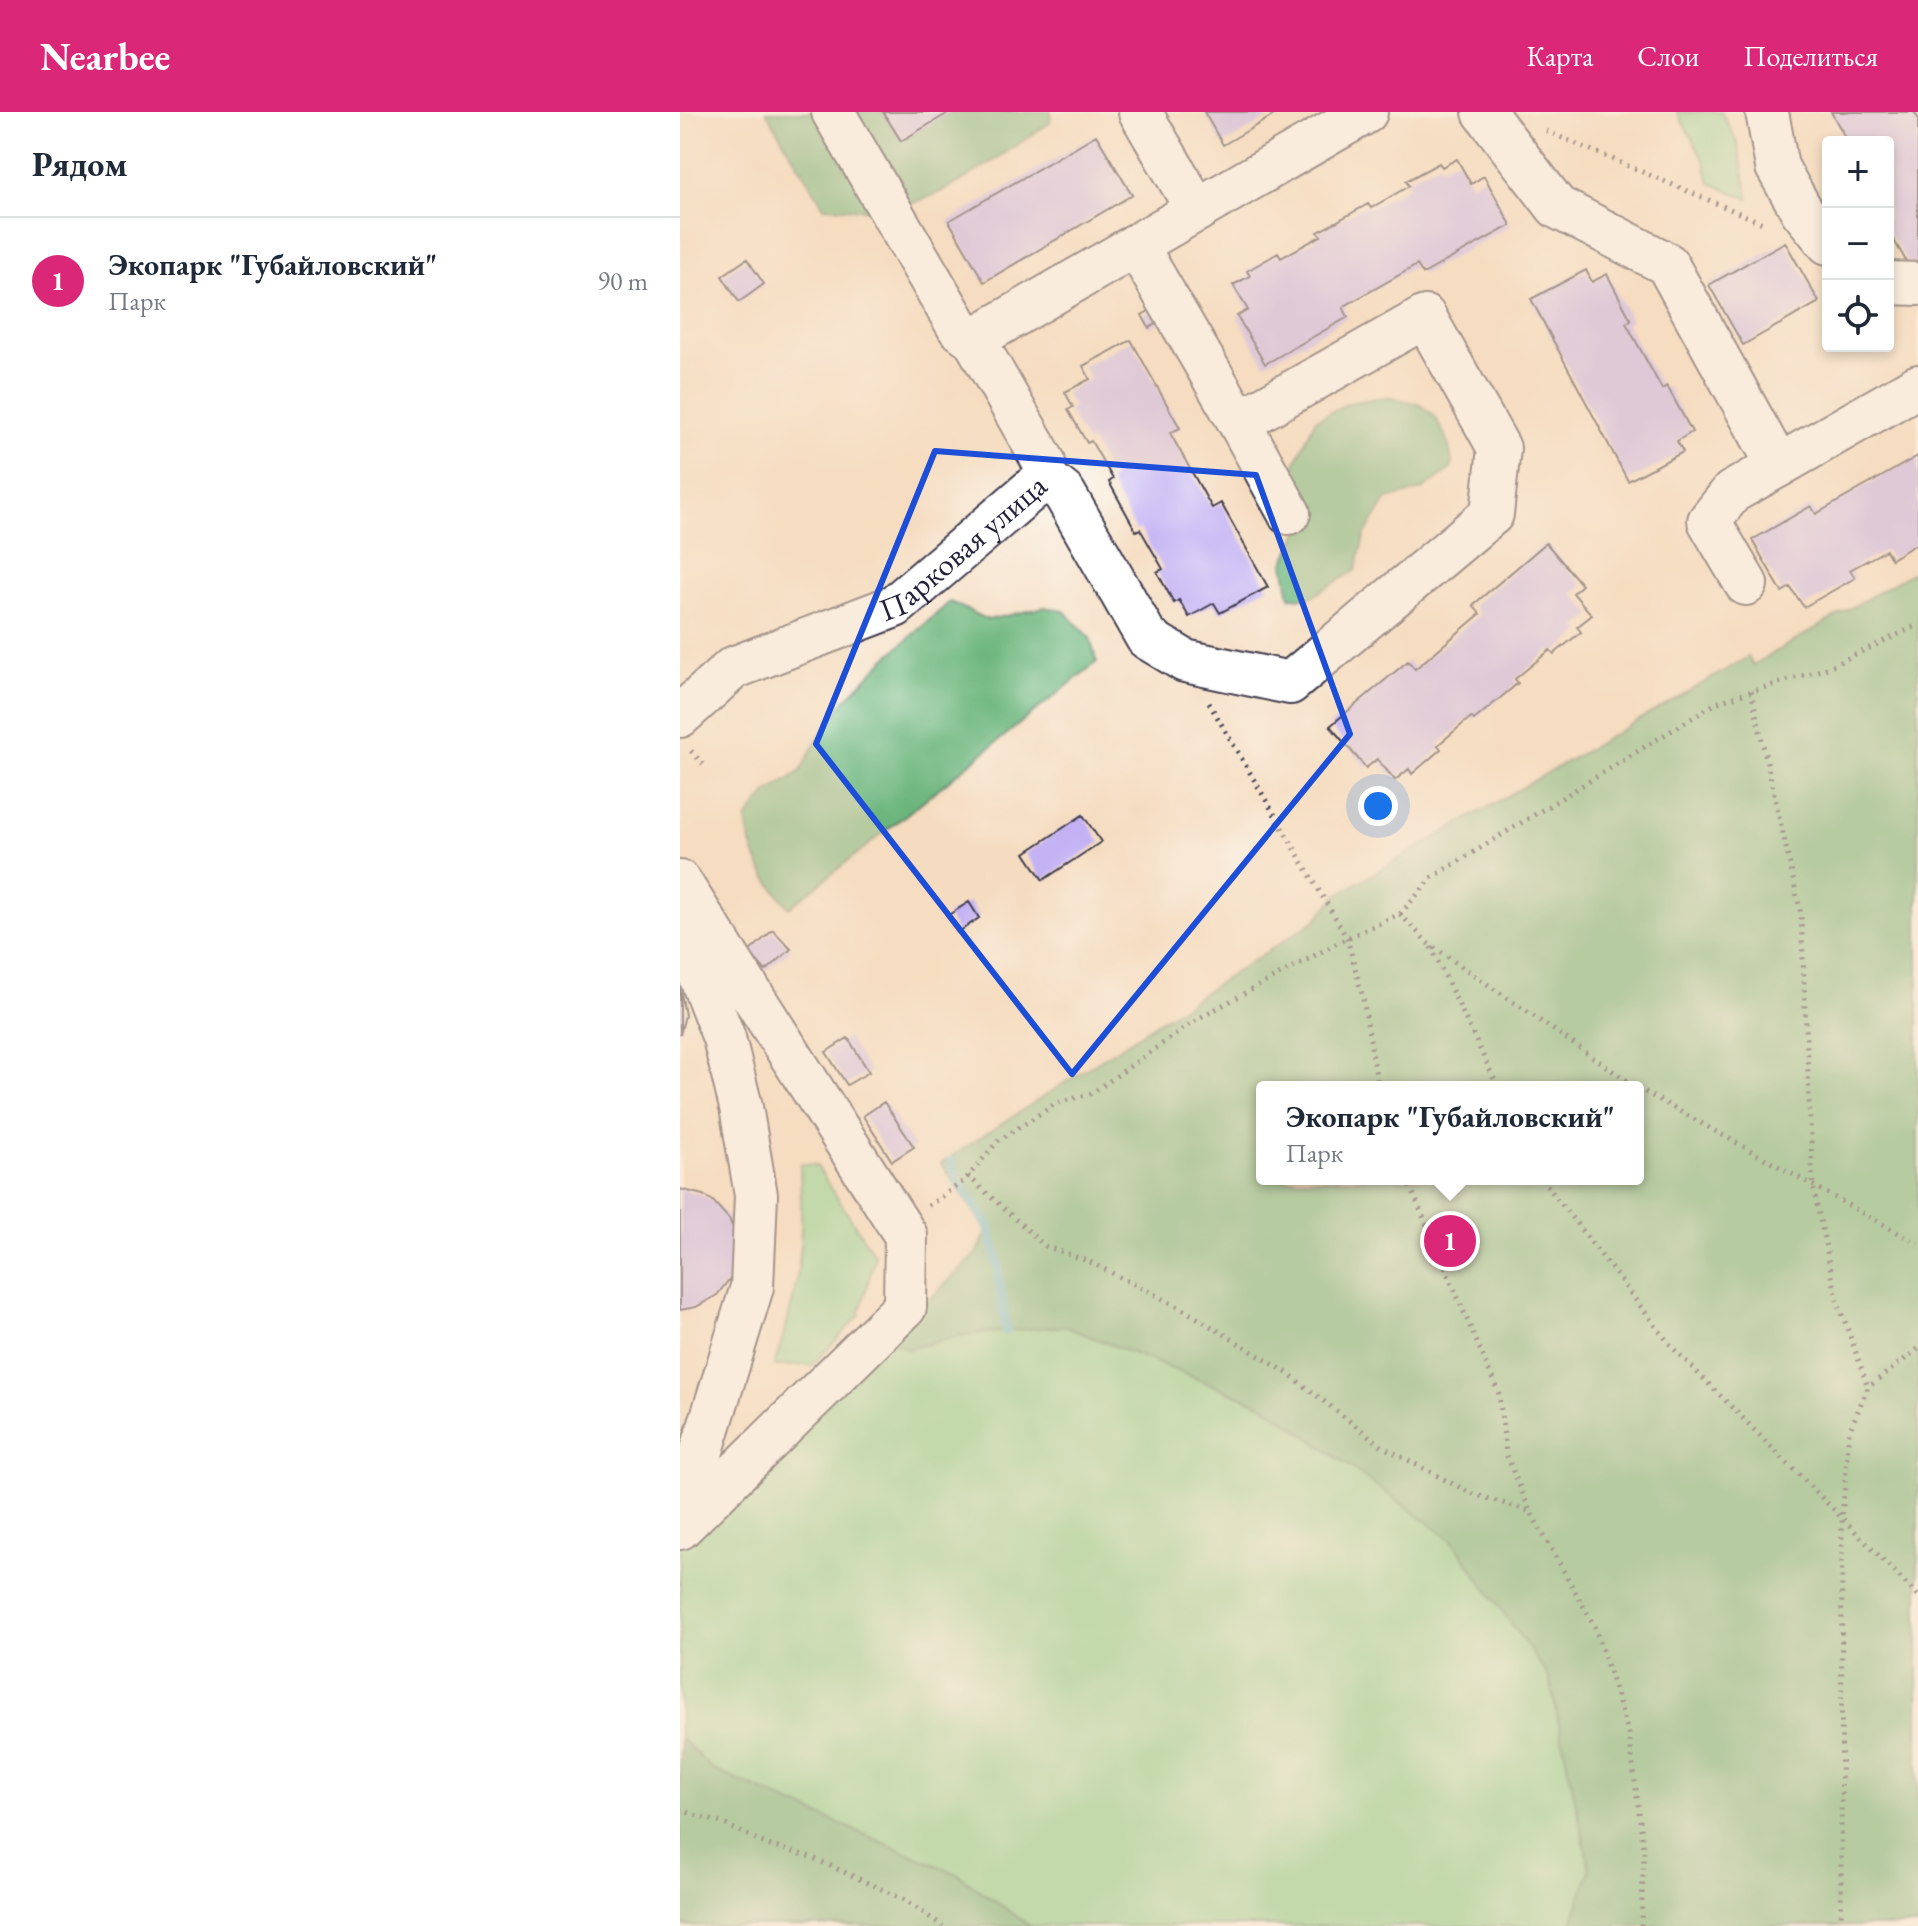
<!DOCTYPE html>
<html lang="ru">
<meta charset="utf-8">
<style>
:root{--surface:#fff;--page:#f2f2f3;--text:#1f2937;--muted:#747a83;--line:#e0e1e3;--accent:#db2777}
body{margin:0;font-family:"EB Garamond",serif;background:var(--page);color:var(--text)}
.controls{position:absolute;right:24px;top:24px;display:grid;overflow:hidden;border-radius:8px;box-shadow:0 4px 12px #0003}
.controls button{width:72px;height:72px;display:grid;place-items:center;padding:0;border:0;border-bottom:2px solid var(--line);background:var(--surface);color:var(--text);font:40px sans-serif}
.you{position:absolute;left:698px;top:694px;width:28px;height:28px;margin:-20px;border:6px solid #fff;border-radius:50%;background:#1a73e8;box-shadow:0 0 0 12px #1a73e833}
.badge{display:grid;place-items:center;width:52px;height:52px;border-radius:50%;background:var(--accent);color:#fff;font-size:26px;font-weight:700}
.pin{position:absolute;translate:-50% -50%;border:4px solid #fff;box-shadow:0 2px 8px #0006}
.popup{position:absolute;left:576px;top:969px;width:388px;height:104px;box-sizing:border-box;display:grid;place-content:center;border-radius:8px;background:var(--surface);filter:drop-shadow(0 2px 6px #0005);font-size:26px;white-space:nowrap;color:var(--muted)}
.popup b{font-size:30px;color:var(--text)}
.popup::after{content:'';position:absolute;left:50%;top:100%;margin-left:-16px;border:16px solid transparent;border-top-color:var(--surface)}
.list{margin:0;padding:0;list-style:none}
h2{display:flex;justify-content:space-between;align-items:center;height:104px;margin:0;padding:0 32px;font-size:34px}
h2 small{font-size:26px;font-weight:400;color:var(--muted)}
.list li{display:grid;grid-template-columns:52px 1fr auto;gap:24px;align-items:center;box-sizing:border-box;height:128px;padding:0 32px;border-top:2px solid var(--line)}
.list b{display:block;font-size:30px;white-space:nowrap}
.list p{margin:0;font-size:26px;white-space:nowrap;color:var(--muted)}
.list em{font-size:26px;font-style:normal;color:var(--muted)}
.icon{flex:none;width:44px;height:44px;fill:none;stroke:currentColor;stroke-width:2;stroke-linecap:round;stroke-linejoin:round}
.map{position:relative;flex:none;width:1238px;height:1814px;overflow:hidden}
header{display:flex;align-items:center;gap:48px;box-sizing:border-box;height:112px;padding:0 40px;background:var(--accent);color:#fff}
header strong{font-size:38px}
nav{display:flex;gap:44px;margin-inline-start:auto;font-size:28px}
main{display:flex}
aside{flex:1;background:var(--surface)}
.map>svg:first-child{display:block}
.green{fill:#85d493;stroke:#547b67;stroke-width:2;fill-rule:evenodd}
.forest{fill:#6cb67d;stroke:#476c5c;stroke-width:2;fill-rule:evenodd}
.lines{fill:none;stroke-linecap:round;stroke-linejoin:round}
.stream{stroke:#50b8ce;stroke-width:10}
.building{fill:#c3b1f4}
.minor-casing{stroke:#423e4f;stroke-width:46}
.path{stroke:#423e4f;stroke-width:5;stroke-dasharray:2 6;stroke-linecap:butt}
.minor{stroke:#fff;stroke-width:42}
.marked{fill:none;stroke:#1d4ed8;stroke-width:6;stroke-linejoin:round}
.labels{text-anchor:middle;stroke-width:7;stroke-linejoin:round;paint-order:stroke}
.street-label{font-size:32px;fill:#22223b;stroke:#fdfcf7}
</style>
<header>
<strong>Nearbee</strong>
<nav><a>Карта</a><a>Слои</a><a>Поделиться</a></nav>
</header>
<main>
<aside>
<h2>Рядом<small></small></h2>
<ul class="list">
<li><span class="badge">1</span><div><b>Экопарк &quot;Губайловский&quot;</b><p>Парк</p></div><em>90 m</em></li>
</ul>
</aside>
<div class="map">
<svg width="1238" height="1814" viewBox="0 0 1238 1814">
<rect width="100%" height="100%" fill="#fdfcf7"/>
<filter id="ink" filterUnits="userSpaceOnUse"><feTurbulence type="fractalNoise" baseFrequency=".0125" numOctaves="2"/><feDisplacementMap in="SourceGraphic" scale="16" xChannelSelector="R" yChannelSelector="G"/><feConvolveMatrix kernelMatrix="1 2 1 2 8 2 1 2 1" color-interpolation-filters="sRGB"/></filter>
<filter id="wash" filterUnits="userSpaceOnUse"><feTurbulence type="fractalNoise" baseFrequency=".006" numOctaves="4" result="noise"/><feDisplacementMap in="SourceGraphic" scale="32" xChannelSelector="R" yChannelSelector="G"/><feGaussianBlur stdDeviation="1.8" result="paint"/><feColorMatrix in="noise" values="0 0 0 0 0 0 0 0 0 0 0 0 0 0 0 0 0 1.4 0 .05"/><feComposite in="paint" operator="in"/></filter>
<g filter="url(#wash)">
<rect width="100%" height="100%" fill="#f5dcc0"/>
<path class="green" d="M 997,0 L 1041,0 L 1057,29 L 1069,87 L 1030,71 L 1024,48 Z
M 1238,457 L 1238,1814 L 0,1814 L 0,1431 L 298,1140 L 307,1119 L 261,1051 L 636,808 L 658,782 L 1061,549 L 1068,545 L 1073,553 ZM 582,975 L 958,975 L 958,1067 L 582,1067 Z
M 120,1052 L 136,1053 L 195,1144 L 179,1204 L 132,1253 L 94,1254 C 104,1222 114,1191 118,1158 C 123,1123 121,1087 120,1052 Z"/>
<path class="forest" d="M 86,0 L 203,0 L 221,29 L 270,0 L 371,0 L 370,11 C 323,41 274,82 219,95 C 195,100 168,96 144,95 Z
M 704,285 C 715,287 732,288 742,294 C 761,306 772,335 772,356 L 742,378 L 707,387 L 685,422 L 676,458 L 629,486 L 610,485 L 604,451 L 627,403 L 613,356 L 635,308 L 668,291 Z
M 1238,457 L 1238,1814 L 891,1814 L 910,1758 L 869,1565 L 772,1428 L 585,1294 L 384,1214 L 282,1223 L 228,1237 L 208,1228 L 298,1140 L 307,1119 L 261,1051 L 636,808 L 658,782 L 1061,549 L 1068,545 L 1073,553 ZM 582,975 L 958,975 L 958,1067 L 582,1067 Z
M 270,490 L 308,508 L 365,495 L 384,499 L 410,526 L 417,550 L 109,796 C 83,762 73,751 66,708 L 87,681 L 121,659 L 137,627 L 167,586 L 203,549 Z
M 0,1626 L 33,1658 L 277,1762 L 350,1814 L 0,1814 Z"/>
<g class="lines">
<path class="stream" d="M 271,1049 L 277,1068
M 282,1075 L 308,1113 L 316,1144 L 326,1219"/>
</g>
<g id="blocks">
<path class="building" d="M 203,0 L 270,0 L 221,29 Z
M 524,0 L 599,0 L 543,33 Z
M 1151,0 L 1234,0 L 1238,6 L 1238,148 L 1229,154 L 1208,118 L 1208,30 L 1168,30 Z
M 416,23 L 452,83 L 304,170 L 269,109 Z
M 777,47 L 791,72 L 804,64 L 831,113 L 743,162 L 737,153 L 663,195 L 668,205 L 585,252 L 557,204 L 568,198 L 553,173 L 570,164 L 567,159 L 598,141 L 601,146 L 641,124 L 638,120 L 688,92 L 691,96 L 729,74 L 726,69 L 759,51 L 762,55 Z
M 1105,130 L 1139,190 L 1063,233 L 1029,173 Z
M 67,147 L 84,172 L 59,190 L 42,164 Z
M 906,158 L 912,170 L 927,162 L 951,208 L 946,211 L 982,277 L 987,274 L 1012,320 L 997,329 L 1003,340 L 948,369 L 851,187 Z
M 478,194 L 485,207 L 469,216 L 462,203 Z
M 451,228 L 500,316 L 490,321 L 532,396 L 541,391 L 588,475 L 540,501 L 534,491 L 509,505 L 499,488 L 494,491 L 477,460 L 483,457 L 460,417 L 456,419 L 429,370 L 433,367 L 411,329 L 407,331 L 388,298 L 393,295 L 385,280 L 410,267 L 403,254 Z
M 1238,344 L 1238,431 L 1211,447 L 1206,438 L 1170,458 L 1175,466 L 1124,495 L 1110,475 L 1102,480 L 1072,428 L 1131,394 L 1136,402 Z
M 866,431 L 902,473 L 893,481 L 912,503 L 897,515 L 901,520 L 874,542 L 870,538 L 835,567 L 838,571 L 794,608 L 791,605 L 758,633 L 761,637 L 732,662 L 729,657 L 715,668 L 697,647 L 686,656 L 650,614 L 728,549 L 735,557 L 800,502 L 793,493 Z
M 403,703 L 421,730 L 363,768 L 345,741 Z
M 289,790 L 299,806 L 277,821 L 267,804 Z
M 93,818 L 111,837 L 86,859 L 69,840 Z
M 0,876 L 5,903 L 0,923 Z
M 168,926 L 189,960 L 167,973 L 146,940 Z
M 204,990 L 234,1035 L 212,1049 L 183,1004 Z
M 0,1077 L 23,1083 L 33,1089 L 49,1107 L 54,1118 L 55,1154 L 51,1165 L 37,1183 L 16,1195 L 0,1198 Z"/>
</g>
</g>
<g filter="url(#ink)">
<use href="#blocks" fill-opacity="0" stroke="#423e4f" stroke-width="2"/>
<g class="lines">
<defs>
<g id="minor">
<path d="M 153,0 L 279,216 L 294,227"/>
<path d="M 460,0 L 517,98"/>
<path d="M 804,0 L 877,95 L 987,152 L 1098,354 L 1052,380 L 1029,409 L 1066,472"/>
<path d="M 1087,0 L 1097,55 L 1122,99 L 1148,131"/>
<path d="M 1208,171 L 1238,172"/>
<path d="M 559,310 L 609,401"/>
<path d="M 1098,354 L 1238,274"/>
<path d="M 365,366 L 384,381 L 467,526 L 505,549 L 610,571 L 812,402 L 819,336 L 745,205 L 559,310 L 456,133"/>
<path d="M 365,366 L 364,350 L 294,227 L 686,0"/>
<path id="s1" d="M 0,604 L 53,556 L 215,494 L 365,366"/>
<path d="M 0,770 L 226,1124 L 225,1195 L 0,1416"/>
<path d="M 0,825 L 15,851 L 44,926 L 61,995 L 76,1083 L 72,1175 L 20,1345 L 0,1375"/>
</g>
</defs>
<use href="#minor" class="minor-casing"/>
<path class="path" d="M 866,19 L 1085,112
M 1071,579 L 1121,802 L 1133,1074 L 1157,1187 L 1188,1275
M 529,591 L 667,826 L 683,886 L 698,975
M 11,639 L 24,653
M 720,802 L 749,832 L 956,975
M 751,835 L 818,975
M 958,976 L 1238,1132
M 288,1064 L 365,1134 L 408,1149 L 501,1196 L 609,1262 L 703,1335 L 790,1381 L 849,1399
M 727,1067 L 819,1282 L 826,1342 L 850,1399 L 915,1515 L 949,1622 L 964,1740 L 961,1814
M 862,1067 L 992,1235 L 1162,1406 L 1161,1814
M 248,1094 L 285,1068 L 318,1029 L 375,992 L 412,981 L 519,906 L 667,826 L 720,802 L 753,765 L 1038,590 L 1147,556 L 1238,513
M 1238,1237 L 1188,1275 L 1169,1320 L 1162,1406 L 1238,1484
M 0,1698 L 44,1712 L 88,1733 L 131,1745 L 223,1787 L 263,1814"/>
<use href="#minor" class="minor"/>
</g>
</g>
<path d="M0 0H1238V1814H0ZM 255,339 L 576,363 L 670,622 L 392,962 L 136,632 Z" fill="#f5dcc0" fill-opacity=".55" fill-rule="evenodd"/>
<path class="marked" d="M 255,339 L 576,363 L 670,622 L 392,962 L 136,632 Z"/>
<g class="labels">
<g class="street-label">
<text dy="11" stroke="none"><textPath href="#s1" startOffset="334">Парковая улица</textPath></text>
</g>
</g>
</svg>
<div class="controls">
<button>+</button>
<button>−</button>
<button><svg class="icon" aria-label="locate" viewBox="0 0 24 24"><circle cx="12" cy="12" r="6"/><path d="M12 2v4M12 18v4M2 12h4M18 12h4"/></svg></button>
</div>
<div class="you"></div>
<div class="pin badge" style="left:770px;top:1129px">1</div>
<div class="popup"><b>Экопарк &quot;Губайловский&quot;</b>Парк</div>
</div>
</main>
